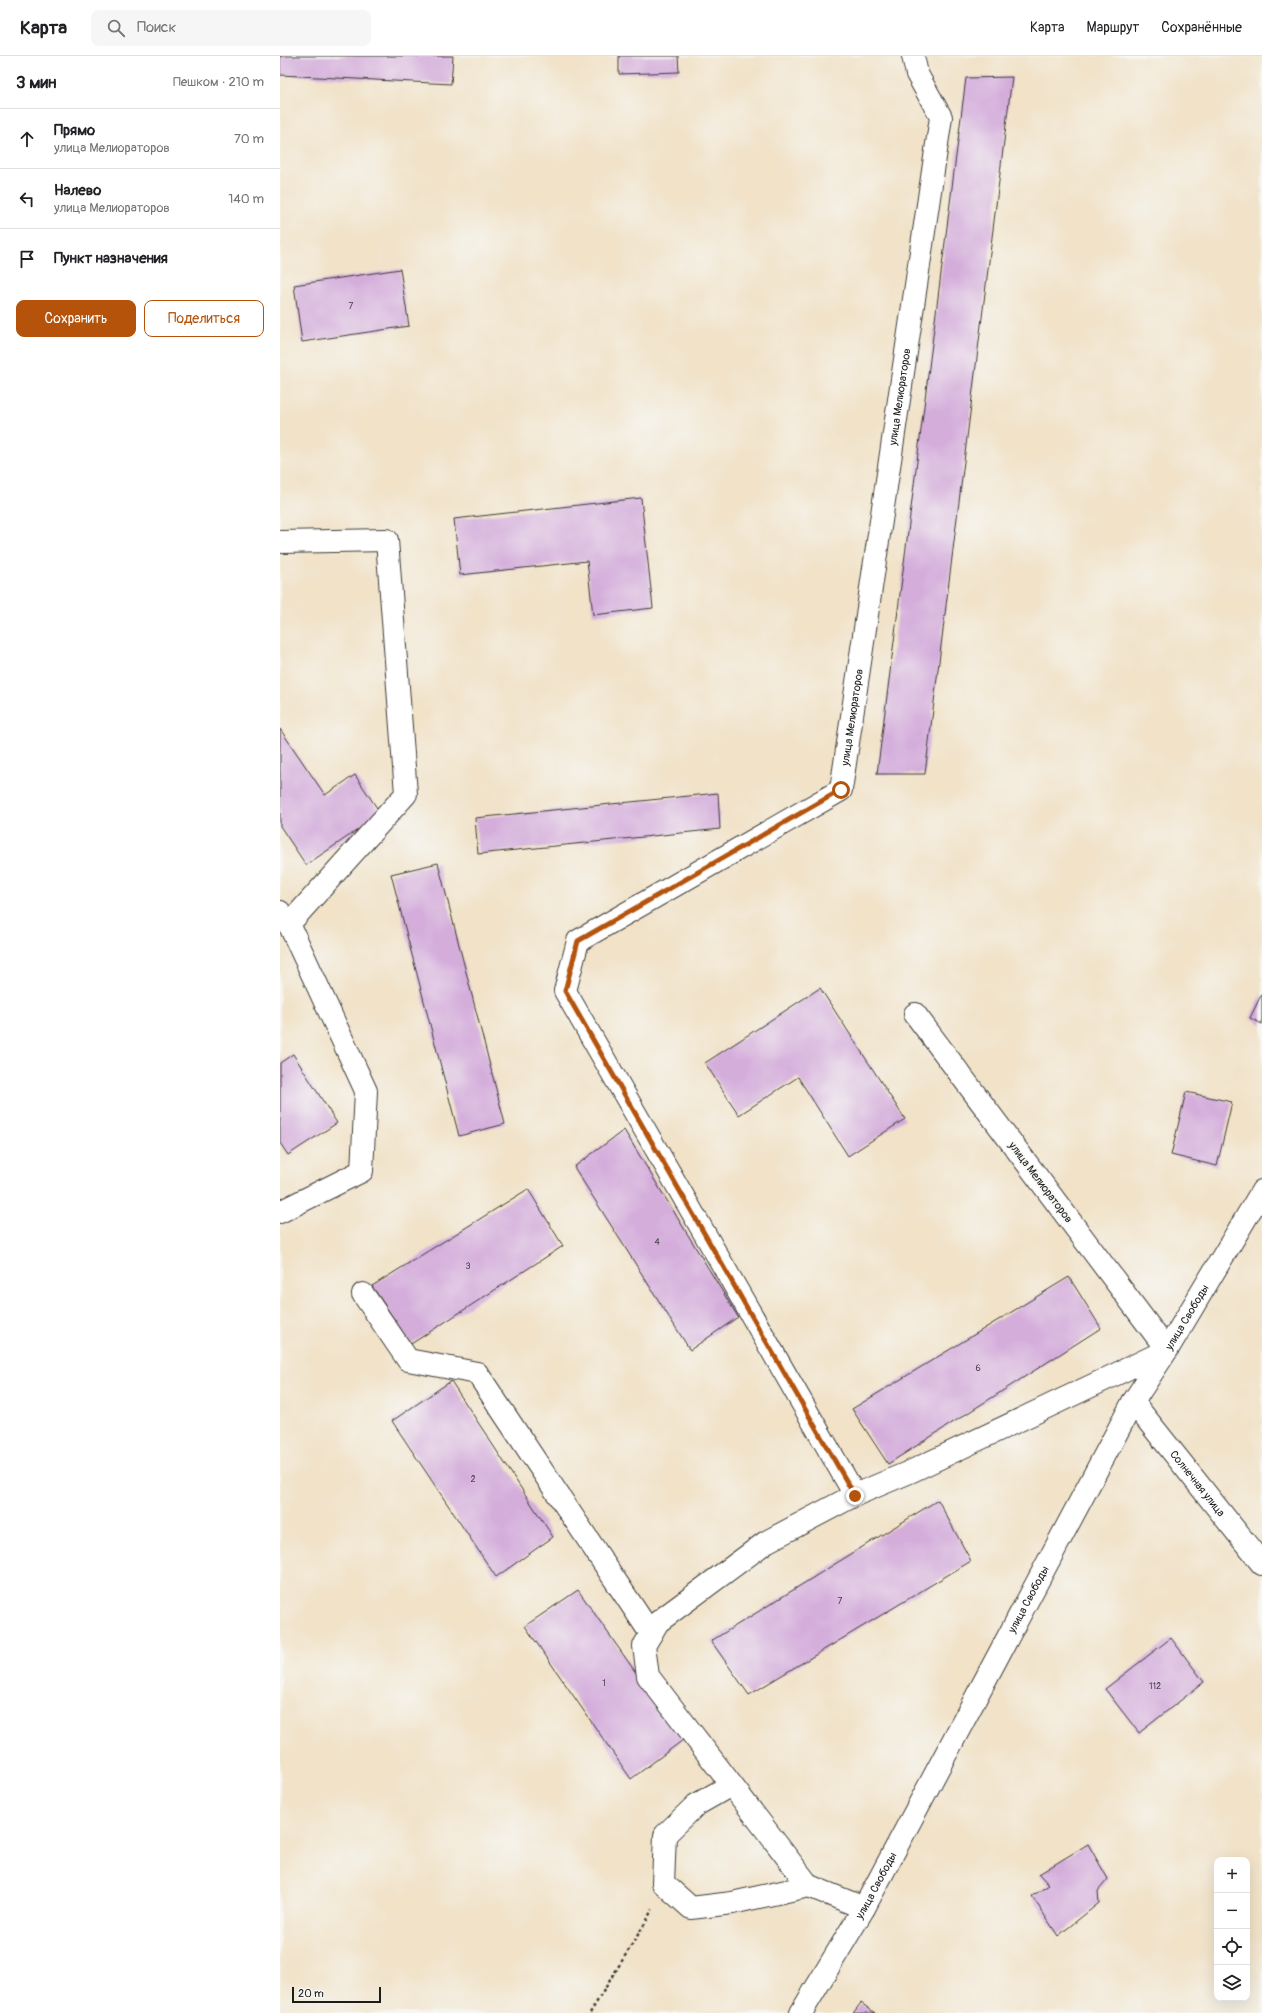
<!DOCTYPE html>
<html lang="ru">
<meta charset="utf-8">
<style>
:root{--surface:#fff;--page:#f6f6f6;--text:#202124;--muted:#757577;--line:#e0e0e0;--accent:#b45309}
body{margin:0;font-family:Pangolin,sans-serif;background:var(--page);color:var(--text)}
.controls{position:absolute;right:12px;bottom:12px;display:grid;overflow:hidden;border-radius:8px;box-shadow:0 4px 16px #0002}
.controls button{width:36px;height:36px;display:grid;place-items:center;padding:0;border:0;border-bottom:1px solid var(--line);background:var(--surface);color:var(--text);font:20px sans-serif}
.scale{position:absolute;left:12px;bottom:10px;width:89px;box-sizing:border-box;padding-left:4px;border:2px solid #1c1c1c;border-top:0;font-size:11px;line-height:14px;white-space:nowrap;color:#1c1c1c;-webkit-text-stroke:3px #f6f6f2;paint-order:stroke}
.stop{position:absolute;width:12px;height:12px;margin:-9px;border:3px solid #b45309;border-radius:50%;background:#fff}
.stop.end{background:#b45309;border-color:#fff;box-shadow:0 1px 4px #0008}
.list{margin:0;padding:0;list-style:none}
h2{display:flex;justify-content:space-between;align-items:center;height:52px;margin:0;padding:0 16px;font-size:17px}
h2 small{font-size:13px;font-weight:400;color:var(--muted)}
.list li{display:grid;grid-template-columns:26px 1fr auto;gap:12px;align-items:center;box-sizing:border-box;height:60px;padding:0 16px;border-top:1px solid var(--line)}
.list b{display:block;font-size:15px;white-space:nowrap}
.list p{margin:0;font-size:13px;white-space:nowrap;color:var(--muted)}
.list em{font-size:13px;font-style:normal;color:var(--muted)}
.actions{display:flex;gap:8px;padding:12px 16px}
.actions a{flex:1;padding:9px 0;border:1px solid var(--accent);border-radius:8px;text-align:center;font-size:14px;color:var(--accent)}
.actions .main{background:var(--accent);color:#fff}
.icon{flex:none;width:22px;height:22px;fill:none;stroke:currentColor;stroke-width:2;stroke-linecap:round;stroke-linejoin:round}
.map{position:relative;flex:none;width:982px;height:1957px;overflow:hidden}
header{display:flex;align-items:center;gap:24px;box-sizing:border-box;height:56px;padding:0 20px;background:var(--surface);border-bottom:1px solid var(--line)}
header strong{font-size:19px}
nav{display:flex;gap:22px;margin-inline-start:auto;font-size:14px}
.search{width:280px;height:36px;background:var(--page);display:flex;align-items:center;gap:10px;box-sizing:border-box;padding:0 14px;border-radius:8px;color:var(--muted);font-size:15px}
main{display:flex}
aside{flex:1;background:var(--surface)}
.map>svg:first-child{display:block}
.building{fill:#d4addb}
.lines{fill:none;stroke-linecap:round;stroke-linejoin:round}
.minor-casing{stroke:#3c3a36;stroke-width:24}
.major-casing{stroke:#3c3a36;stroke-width:24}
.path{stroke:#3c3a36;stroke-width:2.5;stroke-dasharray:3 3;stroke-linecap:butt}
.minor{stroke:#fff;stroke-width:22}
.major{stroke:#fff;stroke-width:22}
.route{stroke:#b45309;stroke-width:5}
.labels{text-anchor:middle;stroke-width:3;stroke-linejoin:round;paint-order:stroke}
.number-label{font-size:9px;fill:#4a404c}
.street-label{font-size:11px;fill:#1c1c1c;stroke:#f6f6f2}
</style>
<header>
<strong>Карта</strong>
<div class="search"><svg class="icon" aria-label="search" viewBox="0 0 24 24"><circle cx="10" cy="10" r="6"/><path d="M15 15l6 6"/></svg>Поиск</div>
<nav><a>Карта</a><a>Маршрут</a><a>Сохранённые</a></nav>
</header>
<main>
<aside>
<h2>3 мин<small>Пешком · 210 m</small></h2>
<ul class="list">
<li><svg class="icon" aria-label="ahead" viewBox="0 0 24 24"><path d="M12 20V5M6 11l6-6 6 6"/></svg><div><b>Прямо</b><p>улица Мелиораторов</p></div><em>70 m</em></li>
<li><svg class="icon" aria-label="left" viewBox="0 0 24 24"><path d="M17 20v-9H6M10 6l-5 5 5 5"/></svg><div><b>Налево</b><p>улица Мелиораторов</p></div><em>140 m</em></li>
<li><svg class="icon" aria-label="arrive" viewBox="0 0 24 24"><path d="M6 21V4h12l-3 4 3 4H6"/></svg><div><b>Пункт назначения</b></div></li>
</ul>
<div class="actions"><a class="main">Сохранить</a><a>Поделиться</a></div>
</aside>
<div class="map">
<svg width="982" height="1957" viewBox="0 0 982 1957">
<rect width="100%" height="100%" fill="#f6f6f2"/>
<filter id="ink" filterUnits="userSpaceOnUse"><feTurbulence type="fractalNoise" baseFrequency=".025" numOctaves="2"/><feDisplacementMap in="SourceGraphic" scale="8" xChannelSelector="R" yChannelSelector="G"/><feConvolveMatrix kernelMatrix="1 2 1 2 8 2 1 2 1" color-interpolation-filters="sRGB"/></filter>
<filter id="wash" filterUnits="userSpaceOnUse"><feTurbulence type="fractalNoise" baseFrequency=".012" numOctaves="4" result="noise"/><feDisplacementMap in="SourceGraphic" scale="16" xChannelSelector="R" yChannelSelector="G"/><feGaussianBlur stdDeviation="0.9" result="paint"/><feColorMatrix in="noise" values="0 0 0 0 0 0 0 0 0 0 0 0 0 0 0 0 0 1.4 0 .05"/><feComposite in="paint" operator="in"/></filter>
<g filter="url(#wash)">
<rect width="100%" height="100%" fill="#f1e2c8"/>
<g id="blocks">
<path class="building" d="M 0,0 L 173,0 L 171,28 L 0,19 Z
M 339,0 L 398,0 L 399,16 L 339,18 Z
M 732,21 L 645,718 L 597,718 L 686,22 Z
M 120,213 L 129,270 L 22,286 L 14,229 Z
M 361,442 L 373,552 L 313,559 L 307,505 L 180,519 L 174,463 Z
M 0,673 L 45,739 L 75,719 L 101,758 L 26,809 L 0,770 Z
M 438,737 L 440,773 L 198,798 L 195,762 Z
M 158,807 L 225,1068 L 179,1080 L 111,818 Z
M 540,932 L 625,1063 L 568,1100 L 518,1021 L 459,1059 L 425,1007 Z
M 982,937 L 982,968 L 970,962 Z
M 13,998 L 57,1067 L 8,1099 L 0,1087 L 0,1007 Z
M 906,1036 L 952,1046 L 937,1110 L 891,1099 Z
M 344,1074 L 458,1261 L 410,1294 L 294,1111 Z
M 248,1133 L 283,1190 L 131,1288 L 92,1230 Z
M 789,1221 L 821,1272 L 608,1408 L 572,1353 Z
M 171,1325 L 273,1481 L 216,1521 L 112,1365 Z
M 658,1444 L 691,1505 L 469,1639 L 431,1585 Z
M 298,1534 L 403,1684 L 351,1723 L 245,1570 Z
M 891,1582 L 924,1626 L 859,1677 L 825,1633 Z
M 808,1788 L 828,1823 L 818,1835 L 819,1847 L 778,1880 L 752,1840 L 769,1829 L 759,1818 Z
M 581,1947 L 595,1957 L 573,1957 Z"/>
</g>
</g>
<g filter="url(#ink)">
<use href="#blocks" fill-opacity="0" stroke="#3c3a36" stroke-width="1"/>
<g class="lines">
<defs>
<g id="minor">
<path d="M 0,486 L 107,484 L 126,738 L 9,868"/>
<path d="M 0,856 L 9,868 L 86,1035 L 82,1115 L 0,1156"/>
<path d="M 83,1238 L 128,1304 L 197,1317 L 371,1578"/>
<path id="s1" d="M 853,1346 L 982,1508"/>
<path id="s2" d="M 575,1439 L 285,935 L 298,885 L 561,734 L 661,61 L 637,18 L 633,0"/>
<path d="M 451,1729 L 416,1749 L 385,1779 L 383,1827 L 411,1852 L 452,1847 L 529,1830"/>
<path d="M 584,1852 L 529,1830 L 368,1620 L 364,1590 L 378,1566 L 486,1486 L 575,1439 L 632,1415 L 887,1294 L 635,958"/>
</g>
<g id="major">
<path id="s3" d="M 521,1957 L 584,1852 L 853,1346 L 887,1294 L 982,1135"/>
</g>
</defs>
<use href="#minor" class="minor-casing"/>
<use href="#major" class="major-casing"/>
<path class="path" d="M 310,1957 L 367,1864 L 372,1853"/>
<use href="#minor" class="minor"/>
<use href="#major" class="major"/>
</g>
</g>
<g class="lines" filter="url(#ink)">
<path class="route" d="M 561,734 L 298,885 L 285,935 L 575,1440"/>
</g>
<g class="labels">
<g class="number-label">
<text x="71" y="253">7</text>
<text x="377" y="1189">4</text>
<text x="188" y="1213">3</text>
<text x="698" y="1315">6</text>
<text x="193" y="1426">2</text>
<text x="560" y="1548">7</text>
<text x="324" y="1630">1</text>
<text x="875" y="1633">112</text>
</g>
<g class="street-label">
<text dy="4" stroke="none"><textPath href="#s2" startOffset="1334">улица Мелиораторов</textPath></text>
<text dy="4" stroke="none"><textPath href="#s2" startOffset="1010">улица Мелиораторов</textPath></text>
<text transform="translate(761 1126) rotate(53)" y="4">улица Мелиораторов</text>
<text dy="4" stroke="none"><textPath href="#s3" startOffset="796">улица Свободы</textPath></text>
<text dy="4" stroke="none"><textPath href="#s1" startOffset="104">Солнечная улица</textPath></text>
<text dy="4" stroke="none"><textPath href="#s3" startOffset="472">улица Свободы</textPath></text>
<text dy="4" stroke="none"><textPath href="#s3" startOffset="148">улица Свободы</textPath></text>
</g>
</g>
</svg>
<div class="controls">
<button>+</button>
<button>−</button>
<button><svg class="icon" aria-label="locate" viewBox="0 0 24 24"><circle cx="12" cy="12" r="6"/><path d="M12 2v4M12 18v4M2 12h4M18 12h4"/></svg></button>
<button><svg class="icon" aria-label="layers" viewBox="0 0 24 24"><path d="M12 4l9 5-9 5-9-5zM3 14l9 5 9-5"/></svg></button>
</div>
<div class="scale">20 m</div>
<div class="stop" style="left:561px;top:734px"></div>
<div class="stop end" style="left:575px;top:1440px"></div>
</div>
</main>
